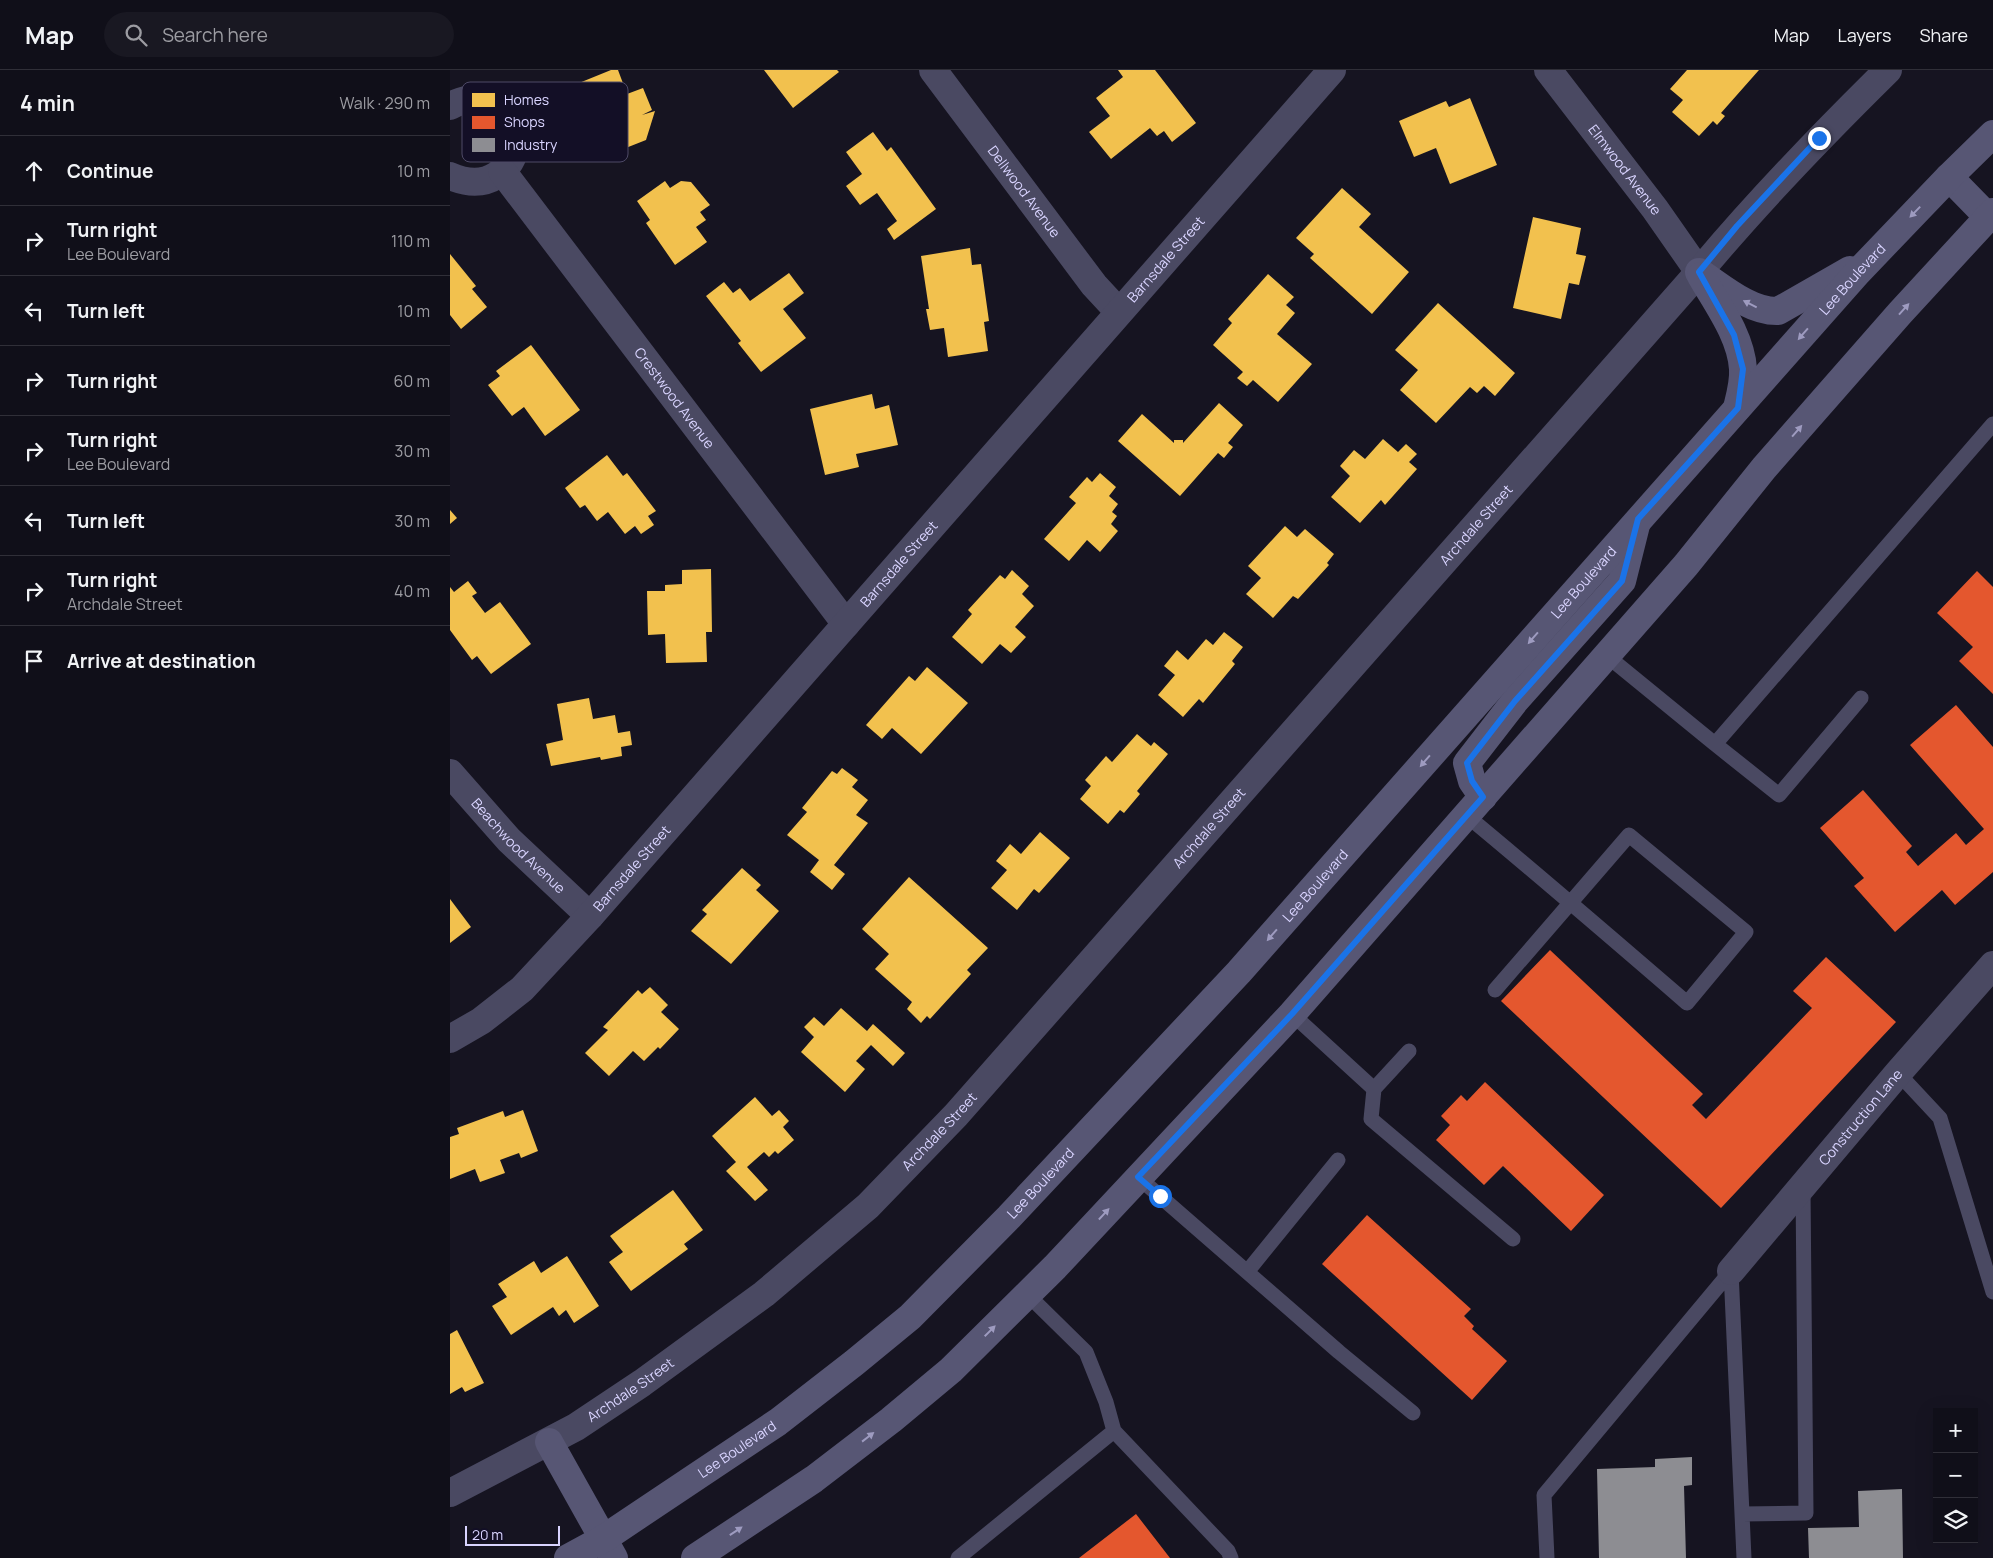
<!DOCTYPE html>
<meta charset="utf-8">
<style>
:root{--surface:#100f19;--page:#191822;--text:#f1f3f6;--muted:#9c9ca2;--line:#302f38}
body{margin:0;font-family:Manrope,sans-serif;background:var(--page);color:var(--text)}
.controls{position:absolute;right:15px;bottom:15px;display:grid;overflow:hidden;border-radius:0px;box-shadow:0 5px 20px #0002}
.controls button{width:45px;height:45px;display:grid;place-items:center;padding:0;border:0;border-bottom:1px solid var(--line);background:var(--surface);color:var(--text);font:25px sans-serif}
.scale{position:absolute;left:15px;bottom:12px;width:95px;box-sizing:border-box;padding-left:5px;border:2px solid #d9d4ff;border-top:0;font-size:14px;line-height:18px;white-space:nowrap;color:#d9d4ff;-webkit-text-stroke:4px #130f26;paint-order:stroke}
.stop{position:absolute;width:15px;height:15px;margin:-11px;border:4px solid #1a73e8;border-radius:50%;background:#fff}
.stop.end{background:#1a73e8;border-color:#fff;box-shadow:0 1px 5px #0008}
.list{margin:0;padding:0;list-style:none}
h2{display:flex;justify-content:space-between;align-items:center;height:65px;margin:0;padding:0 20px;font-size:21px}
h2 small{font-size:16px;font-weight:400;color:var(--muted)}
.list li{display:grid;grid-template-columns:32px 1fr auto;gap:15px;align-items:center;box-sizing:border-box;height:70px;padding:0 20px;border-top:1px solid var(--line)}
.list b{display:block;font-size:19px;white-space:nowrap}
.list p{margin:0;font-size:16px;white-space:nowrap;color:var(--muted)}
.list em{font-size:16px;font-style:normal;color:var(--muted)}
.icon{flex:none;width:28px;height:28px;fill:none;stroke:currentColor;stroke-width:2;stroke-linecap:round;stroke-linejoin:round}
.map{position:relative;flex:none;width:1543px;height:1488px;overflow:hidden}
header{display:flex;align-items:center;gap:30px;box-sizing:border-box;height:70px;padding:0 25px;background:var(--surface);border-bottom:1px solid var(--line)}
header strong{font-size:24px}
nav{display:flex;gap:28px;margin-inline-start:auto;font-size:18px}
.search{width:350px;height:45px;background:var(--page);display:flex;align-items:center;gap:12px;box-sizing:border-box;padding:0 18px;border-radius:28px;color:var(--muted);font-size:19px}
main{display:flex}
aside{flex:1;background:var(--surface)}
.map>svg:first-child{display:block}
.homes{fill:#f2c14e}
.shops{fill:#e4572e}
.industry{fill:#8d8d92}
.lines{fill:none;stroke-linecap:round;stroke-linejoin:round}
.lane{stroke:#4a4962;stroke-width:15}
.street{stroke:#4a4962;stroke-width:28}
.secondary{stroke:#575674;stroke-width:28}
.oneway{fill:#9e9bc0}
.route{stroke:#1a73e8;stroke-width:6}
.labels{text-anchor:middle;stroke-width:5;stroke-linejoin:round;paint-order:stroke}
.street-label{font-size:14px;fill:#d9d4ff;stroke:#130f26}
.key{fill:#130f26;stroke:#4e4a67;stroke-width:1}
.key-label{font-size:14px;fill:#d9d4ff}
</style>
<header>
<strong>Map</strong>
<div class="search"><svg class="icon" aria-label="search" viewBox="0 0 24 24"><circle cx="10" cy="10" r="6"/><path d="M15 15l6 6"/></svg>Search here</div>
<nav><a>Map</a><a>Layers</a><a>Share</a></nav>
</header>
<main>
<aside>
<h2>4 min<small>Walk · 290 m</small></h2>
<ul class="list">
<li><svg class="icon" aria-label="ahead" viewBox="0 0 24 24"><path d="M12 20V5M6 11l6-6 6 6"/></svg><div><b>Continue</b></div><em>10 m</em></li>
<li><svg class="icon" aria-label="right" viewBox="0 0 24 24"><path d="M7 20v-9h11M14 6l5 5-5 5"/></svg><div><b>Turn right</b><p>Lee Boulevard</p></div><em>110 m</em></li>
<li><svg class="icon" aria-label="left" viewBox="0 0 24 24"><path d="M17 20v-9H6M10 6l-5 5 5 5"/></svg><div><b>Turn left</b></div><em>10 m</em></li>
<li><svg class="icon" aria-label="right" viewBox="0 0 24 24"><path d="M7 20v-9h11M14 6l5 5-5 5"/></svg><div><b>Turn right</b></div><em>60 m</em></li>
<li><svg class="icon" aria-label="right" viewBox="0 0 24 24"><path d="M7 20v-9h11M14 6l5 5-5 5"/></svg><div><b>Turn right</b><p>Lee Boulevard</p></div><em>30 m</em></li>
<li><svg class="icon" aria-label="left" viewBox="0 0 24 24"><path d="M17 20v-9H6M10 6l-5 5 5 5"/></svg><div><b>Turn left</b></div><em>30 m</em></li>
<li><svg class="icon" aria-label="right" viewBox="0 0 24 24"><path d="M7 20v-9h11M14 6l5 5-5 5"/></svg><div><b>Turn right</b><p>Archdale Street</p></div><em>40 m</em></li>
<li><svg class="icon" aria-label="arrive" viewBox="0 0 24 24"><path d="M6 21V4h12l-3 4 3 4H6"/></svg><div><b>Arrive at destination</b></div></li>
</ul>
</aside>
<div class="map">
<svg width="1543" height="1488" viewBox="0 0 1543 1488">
<rect width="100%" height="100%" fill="#161421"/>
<path class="homes" d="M 161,0 L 168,0 L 177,24 L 193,18 L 202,40 L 192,45 L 205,41 L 196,70 L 153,87 L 135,43 L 140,41 L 129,13 Z
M 314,0 L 387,0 L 389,2 L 343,38 Z
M 668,0 L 705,0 L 746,53 L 722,72 L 714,61 L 707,66 L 700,58 L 661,89 L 639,62 L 660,46 L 646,28 L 673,7 Z
M 1237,0 L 1309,0 L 1271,43 L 1275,46 L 1267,55 L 1263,51 L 1249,66 L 1222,42 L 1233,30 L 1220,19 Z
M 1020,28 L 1047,95 L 1000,114 L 986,78 L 964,87 L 949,51 L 996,31 L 999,37 Z
M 423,62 L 437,81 L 441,77 L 486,139 L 444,170 L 437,159 L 447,151 L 427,123 L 410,135 L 396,116 L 412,104 L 396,82 Z
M 215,111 L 220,118 L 231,111 L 241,112 L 260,135 L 250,142 L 256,150 L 246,157 L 257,172 L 225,195 L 196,153 L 200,150 L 187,131 Z
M 892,118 L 921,144 L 909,157 L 959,202 L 922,244 L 860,188 L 864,184 L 846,168 Z
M 1083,147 L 1131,158 L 1126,184 L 1136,186 L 1129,215 L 1119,213 L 1111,249 L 1063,238 Z
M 520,178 L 522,195 L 531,194 L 539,251 L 534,252 L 538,281 L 498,287 L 494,258 L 480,260 L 476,239 L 479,239 L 471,186 Z
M 0,184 L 26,216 L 22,219 L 37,237 L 11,259 L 0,245 Z
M 339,203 L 354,223 L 333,239 L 356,268 L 311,302 L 288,273 L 291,271 L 256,226 L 274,212 L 283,223 L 290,218 L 300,231 Z
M 818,204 L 844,227 L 836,235 L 845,243 L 827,264 L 862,294 L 828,332 L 803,310 L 797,316 L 787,308 L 793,302 L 763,275 L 782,253 L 778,249 Z
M 988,233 L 1065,303 L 1045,326 L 1034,316 L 1027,323 L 1020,317 L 986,353 L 950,320 L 968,300 L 945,280 Z
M 81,275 L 130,340 L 95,366 L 74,337 L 62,346 L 38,315 L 50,306 L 46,301 Z
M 422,324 L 425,339 L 439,335 L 448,375 L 406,384 L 409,397 L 375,405 L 360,339 Z
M 769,333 L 793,355 L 778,373 L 783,377 L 774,388 L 768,383 L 730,426 L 668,371 L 692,344 L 724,373 L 724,370 L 733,370 L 733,373 Z
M 933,369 L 948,382 L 956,374 L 967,384 L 959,392 L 967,399 L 935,435 L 931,430 L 910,453 L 881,427 L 900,406 L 890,396 L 904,380 L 915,389 Z
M 157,385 L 173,406 L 177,403 L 206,441 L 198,446 L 204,455 L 191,464 L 185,456 L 175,464 L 158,442 L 147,451 L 135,435 L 130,438 L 115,418 Z
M 650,403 L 666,417 L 659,426 L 668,434 L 662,442 L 667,446 L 661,454 L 668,461 L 650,482 L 637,470 L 619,491 L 594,469 L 626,433 L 619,427 L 637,407 L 642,412 Z
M 0,440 L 7,448 L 0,454 Z
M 835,456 L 847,467 L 855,459 L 884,484 L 877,493 L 879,495 L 848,529 L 843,526 L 823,548 L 796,524 L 811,508 L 798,496 Z
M 261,499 L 262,562 L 256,562 L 257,592 L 216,593 L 215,564 L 198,565 L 197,521 L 215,521 L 215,515 L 232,514 L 232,500 Z
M 562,500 L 579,516 L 572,524 L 584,536 L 565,557 L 576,567 L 561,583 L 550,574 L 532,594 L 502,567 L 522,544 L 518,540 L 550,505 L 555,509 Z
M 18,511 L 27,523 L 22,526 L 35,543 L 50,532 L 81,574 L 41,604 L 27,586 L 22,590 L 0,560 L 0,517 L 4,522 Z
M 774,562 L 793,577 L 782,591 L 785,594 L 753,633 L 749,629 L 733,647 L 708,625 L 725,605 L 714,596 L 727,580 L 738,590 L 756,569 L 763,575 Z
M 477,597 L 518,633 L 471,684 L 442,658 L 432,669 L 416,655 L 459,606 L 465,611 Z
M 139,628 L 143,649 L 165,645 L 168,663 L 180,661 L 182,675 L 171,677 L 172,686 L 151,690 L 150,687 L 101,696 L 96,674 L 113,670 L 107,634 Z
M 687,664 L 701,676 L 704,672 L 718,684 L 687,721 L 690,724 L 674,743 L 670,740 L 658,754 L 630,729 L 641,716 L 635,710 L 656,686 L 662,692 Z
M 392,698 L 408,710 L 402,717 L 418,730 L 406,745 L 418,753 L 384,795 L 395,804 L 382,820 L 360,802 L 369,790 L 337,765 L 357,742 L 352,738 L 382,701 L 387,704 Z
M 590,762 L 620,788 L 589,823 L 584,819 L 567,840 L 541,818 L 557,800 L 546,791 L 560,774 L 571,784 Z
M 292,798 L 311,815 L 306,820 L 329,841 L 281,894 L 241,861 L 257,844 L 252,840 Z
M 459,807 L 538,878 L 517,900 L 521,904 L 480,949 L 477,946 L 471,953 L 457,939 L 462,932 L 425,899 L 439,884 L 412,859 Z
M 0,829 L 21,857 L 0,873 Z
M 200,917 L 218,935 L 211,942 L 229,959 L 210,979 L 208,977 L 194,991 L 183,981 L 159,1006 L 135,983 L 158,960 L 153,957 L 188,920 L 192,924 Z
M 391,938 L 417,961 L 423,954 L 455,983 L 443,996 L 421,975 L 406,991 L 415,999 L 395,1022 L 351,982 L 364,967 L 354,957 L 364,947 L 374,956 Z
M 305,1027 L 322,1046 L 329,1040 L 339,1051 L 333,1057 L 344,1070 L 328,1084 L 325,1081 L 319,1087 L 314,1082 L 297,1097 L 318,1120 L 305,1131 L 276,1101 L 286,1092 L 262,1066 Z
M 73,1040 L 88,1081 L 71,1088 L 69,1083 L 50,1090 L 55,1103 L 30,1112 L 25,1099 L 0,1109 L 0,1067 L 9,1064 L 7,1058 L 53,1041 L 55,1047 Z
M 223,1120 L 253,1160 L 234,1174 L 238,1179 L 181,1221 L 159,1192 L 173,1182 L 160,1166 Z
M 117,1186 L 149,1236 L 124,1253 L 116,1240 L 109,1246 L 103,1237 L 61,1265 L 42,1236 L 57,1227 L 48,1214 L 84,1191 L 91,1203 Z
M 7,1260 L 34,1313 L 15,1322 L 12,1317 L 0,1324 L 0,1264 Z"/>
<path class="shops" d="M 1527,501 L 1543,517 L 1543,624 L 1509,591 L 1523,577 L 1487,543 Z
M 1506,635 L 1543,677 L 1543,802 L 1505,835 L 1492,820 L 1445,862 L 1404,816 L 1414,808 L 1370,758 L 1413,720 L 1462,776 L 1456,782 L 1468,796 L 1506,763 L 1516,775 L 1534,759 L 1460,675 Z
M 1100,880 L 1253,1024 L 1242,1035 L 1256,1049 L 1362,938 L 1343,921 L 1376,887 L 1446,952 L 1271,1138 L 1051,931 Z
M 1035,1012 L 1154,1125 L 1121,1161 L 1053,1096 L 1034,1115 L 986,1070 L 1000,1055 L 991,1046 L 1011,1025 L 1017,1031 Z
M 917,1145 L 1021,1239 L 1014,1246 L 1024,1256 L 1022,1259 L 1057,1291 L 1022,1330 L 872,1194 Z
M 686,1444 L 720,1488 L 629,1488 Z"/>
<path class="industry" d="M 1242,1387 L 1242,1415 L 1234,1416 L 1236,1488 L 1149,1488 L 1147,1399 L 1205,1397 L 1205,1389 Z
M 1452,1419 L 1453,1488 L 1359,1488 L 1358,1458 L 1409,1457 L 1408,1421 Z"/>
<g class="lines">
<path class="lane" d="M 1156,585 L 1265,674 L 1543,354
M 1265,674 L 1329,725 L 1411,628
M 1016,745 C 1091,807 1164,870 1237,933 L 1296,862 L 1179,765 L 1045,920
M 842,944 L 924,1019 L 921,1049 L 1063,1169
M 1448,1003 L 1490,1048 L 1543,1222
M 924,1019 L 959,981
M 688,1107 L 889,1282 L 963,1343
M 1281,1201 L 1294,1488
M 797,1202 L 888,1090
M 577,1224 L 636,1282 L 656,1332 L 664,1361 L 778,1481 L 781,1488
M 1292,1444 L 1356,1443 L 1353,1118
M 508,1488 L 664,1361
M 1097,1488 L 1094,1425 L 1281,1201"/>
<g class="street">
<path id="s1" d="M 483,0 L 644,215 L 669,242"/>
<path id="s2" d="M 1098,0 L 1205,139 L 1249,202"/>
<path d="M 0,36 C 51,8 90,75 47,105 C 32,115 16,113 0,106"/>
<path id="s3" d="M 52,101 L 396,554"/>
<path id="s4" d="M 0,703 L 59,770 L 140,846"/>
<path id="s5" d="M 0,969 L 31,951 L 72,919 L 140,846 L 882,0"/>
<path id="s6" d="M 1281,1201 L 1448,1003 L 1543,895"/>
<path id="s7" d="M 0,1423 L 126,1357 L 192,1313 L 314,1224 L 418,1136 L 506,1045 L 1249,202 C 1308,131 1372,65 1438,0"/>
</g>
<g class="secondary">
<path d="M 1499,107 L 1538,147"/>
<path d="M 1249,202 C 1272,217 1300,242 1328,241 L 1400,200"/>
<path d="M 1251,206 C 1267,234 1291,266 1293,299 C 1294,312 1290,326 1287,338"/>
<path d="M 1033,727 L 1022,711 L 1017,693 L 1065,631 L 1172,511 L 1186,455"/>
<path d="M 99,1372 L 164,1488"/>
<path id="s8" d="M 118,1488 L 153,1469 L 328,1352 L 404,1293 L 460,1247 L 559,1147 L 789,902 L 1408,202 L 1499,107 L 1543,64"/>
<path d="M 245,1488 L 364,1409 L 441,1350 L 501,1300 L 605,1197 L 842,944 L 1236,495 L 1314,398 L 1450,243 L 1543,142"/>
</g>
</g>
<defs><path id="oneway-solid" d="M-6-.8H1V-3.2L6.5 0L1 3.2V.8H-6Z" transform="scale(1.25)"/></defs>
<g class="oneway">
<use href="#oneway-solid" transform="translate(1465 142) rotate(134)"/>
<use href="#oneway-solid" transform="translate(1300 234) rotate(-153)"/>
<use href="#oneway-solid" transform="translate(1454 239) rotate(-48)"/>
<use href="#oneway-solid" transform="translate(1353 264) rotate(131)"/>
<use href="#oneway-solid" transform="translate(1347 361) rotate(-49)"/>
<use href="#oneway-solid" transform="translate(1083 568) rotate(131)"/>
<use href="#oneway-solid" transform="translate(975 691) rotate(131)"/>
<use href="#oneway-solid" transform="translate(822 865) rotate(131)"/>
<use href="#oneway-solid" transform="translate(654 1144) rotate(-47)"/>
<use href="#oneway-solid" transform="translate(540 1261) rotate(-45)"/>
<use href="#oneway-solid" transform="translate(418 1367) rotate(-38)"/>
<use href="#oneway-solid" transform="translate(286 1461) rotate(-34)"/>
</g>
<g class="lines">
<path class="route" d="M 710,1126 L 688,1107 L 842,944 L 1033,727 L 1022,711 L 1017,693 L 1065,631 L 1172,511 L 1188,449 L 1288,338 L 1293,299 L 1284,265 L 1249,202 L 1287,156 L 1369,68"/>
</g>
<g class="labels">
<g class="street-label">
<text dy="5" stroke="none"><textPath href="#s2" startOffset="126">Elmwood Avenue</textPath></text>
<text dy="5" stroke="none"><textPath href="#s1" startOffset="152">Dellwood Avenue</textPath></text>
<text dy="5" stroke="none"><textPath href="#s5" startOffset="1061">Barnsdale Street</textPath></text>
<text dy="5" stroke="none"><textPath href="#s8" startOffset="1821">Lee Boulevard</textPath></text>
<text dy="5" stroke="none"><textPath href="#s3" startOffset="285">Crestwood Avenue</textPath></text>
<text dy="5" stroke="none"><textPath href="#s7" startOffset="1422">Archdale Street</textPath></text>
<text dy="5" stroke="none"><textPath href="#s5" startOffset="656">Barnsdale Street</textPath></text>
<text dy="5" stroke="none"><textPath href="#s8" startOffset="1416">Lee Boulevard</textPath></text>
<text dy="5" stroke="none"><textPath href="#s7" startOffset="1018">Archdale Street</textPath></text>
<text dy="5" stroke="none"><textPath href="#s4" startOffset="100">Beachwood Avenue</textPath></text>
<text dy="5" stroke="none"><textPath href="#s5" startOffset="251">Barnsdale Street</textPath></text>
<text dy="5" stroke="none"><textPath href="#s8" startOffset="1011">Lee Boulevard</textPath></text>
<text dy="5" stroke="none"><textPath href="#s6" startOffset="201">Construction Lane</textPath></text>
<text dy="5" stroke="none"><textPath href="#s7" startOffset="612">Archdale Street</textPath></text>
<text dy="5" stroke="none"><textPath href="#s8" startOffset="606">Lee Boulevard</textPath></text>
<text dy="5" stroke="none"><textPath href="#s7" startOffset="208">Archdale Street</textPath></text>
<text dy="5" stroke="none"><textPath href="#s8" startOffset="201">Lee Boulevard</textPath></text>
</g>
</g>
<rect x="12" y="12" width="166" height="80" rx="8" class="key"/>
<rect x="22" y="23" width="23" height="14" fill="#f2c14e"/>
<rect x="22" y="46" width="23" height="13" fill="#e4572e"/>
<rect x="22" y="68" width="23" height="14" fill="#8d8d92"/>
<g class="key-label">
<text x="54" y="35">Homes</text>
<text x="54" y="57">Shops</text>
<text x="54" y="80">Industry</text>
</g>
</svg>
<div class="controls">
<button>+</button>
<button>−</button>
<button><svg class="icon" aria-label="layers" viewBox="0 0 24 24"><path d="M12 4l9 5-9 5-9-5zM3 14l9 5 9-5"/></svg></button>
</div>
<div class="scale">20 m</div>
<div class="stop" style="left:710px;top:1126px"></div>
<div class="stop end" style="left:1369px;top:68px"></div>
</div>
</main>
